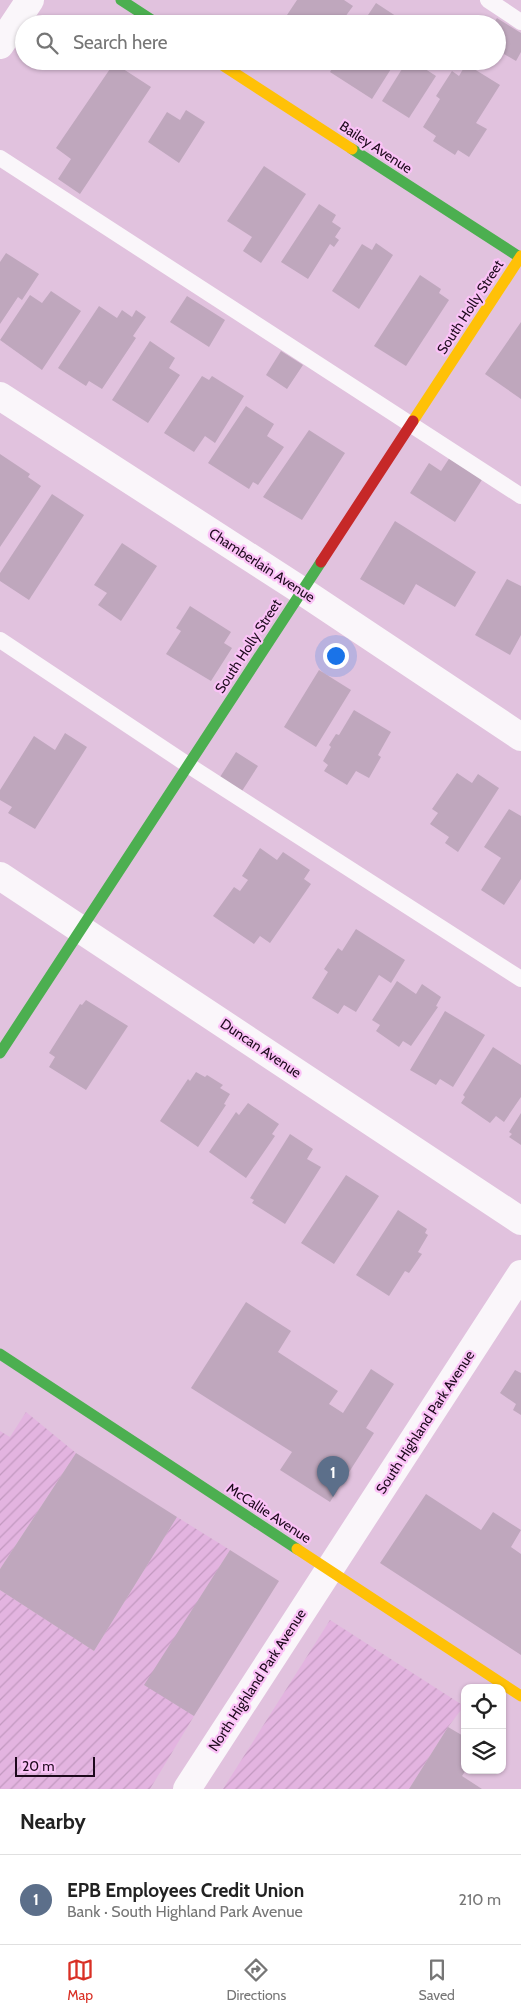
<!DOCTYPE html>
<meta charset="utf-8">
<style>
:root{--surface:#fff;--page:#f6f6f6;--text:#222;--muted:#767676;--line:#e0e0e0;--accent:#d93025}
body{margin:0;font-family:Cabin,sans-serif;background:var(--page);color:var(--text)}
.controls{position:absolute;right:15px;bottom:15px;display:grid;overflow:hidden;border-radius:10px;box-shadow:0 1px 4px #0004}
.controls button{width:45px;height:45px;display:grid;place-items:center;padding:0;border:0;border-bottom:1px solid var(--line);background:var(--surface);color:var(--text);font:25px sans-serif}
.scale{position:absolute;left:15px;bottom:12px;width:80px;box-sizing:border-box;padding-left:5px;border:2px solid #1d091c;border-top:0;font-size:14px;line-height:18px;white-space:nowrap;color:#1d091c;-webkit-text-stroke:4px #fbc2f7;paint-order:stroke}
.you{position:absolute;left:335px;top:655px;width:18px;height:18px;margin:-12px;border:4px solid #fff;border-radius:50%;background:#1a73e8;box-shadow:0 0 0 8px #1a73e833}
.badge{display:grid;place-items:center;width:32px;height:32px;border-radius:50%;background:var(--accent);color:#fff;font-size:16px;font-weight:700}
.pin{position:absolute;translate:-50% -41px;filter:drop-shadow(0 1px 2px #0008)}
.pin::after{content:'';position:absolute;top:26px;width:18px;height:15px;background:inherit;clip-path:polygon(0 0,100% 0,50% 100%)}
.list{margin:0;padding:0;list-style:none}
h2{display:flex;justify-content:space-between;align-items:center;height:65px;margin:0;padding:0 20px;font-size:21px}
h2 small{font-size:16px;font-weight:400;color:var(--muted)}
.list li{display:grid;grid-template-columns:32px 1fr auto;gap:15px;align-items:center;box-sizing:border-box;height:90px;padding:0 20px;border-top:1px solid var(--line)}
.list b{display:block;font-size:19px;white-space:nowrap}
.list p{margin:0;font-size:16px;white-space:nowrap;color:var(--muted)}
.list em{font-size:16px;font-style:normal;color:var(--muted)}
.icon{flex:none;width:28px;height:28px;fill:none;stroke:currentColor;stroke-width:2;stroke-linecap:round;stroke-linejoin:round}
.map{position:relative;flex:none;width:521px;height:1789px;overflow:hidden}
.search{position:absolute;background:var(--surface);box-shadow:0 1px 4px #0004;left:15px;right:15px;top:15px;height:55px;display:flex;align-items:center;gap:12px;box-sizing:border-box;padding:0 18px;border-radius:28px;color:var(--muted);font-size:19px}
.sheet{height:155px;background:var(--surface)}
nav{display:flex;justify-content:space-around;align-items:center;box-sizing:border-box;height:70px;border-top:1px solid var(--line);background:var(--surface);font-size:14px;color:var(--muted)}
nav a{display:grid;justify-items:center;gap:2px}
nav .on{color:var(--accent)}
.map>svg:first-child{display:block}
.industrial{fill:url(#industrial-furrows)}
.building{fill:#bfa7bd}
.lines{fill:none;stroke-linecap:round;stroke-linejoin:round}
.lane{stroke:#faf6fa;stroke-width:16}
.street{stroke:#faf6fa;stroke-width:28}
.fast{stroke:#4caf50;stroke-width:11}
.slow{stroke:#ffc107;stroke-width:11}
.jam{stroke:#c62828;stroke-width:11}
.labels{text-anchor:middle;stroke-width:4.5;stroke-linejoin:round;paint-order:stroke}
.street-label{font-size:14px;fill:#1d091c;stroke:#fbc2f7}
</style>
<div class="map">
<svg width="521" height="1789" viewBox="0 0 521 1789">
<defs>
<pattern id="industrial-furrows" width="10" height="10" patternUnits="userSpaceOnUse" patternTransform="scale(1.25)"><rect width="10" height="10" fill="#e3b4e0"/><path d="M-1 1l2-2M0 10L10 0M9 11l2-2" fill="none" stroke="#c299c0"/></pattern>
</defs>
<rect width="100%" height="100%" fill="#e1c2de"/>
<path class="industrial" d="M 26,1412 L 76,1453 L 0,1569 L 0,1431 L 10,1437 Z
M 177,1517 L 230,1550 L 145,1685 L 194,1716 L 150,1789 L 0,1789 L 0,1590 L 94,1651 Z
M 330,1620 L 464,1706 L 448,1727 L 409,1789 L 223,1789 Z"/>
<path class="building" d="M 297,0 L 344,0 L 353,6 L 345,17 L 349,20 L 346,24 L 281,24 Z
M 376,3 L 408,24 L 362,24 Z
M 497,18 L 521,33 L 521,52 L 516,61 L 497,50 L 497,24 L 493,24 Z
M 337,61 L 396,61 L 372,99 L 330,72 Z
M 407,61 L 413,61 L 436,76 L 409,118 L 382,101 Z
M 114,63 L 151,87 L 80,194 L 58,179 L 71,159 L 56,148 Z
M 466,64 L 500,85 L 476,123 L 487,129 L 469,157 L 458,150 L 455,155 L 433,141 L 436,136 L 423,127 L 440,99 L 436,96 L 452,71 L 459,76 Z
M 186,110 L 205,122 L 179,163 L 148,142 L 167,112 L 180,120 Z
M 264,166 L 306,194 L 261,263 L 243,251 L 252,237 L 227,221 Z
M 319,204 L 336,215 L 332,222 L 341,228 L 335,237 L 339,240 L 334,247 L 330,244 L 308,279 L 281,262 Z
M 376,243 L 393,255 L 359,309 L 332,291 L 362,244 L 372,250 Z
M 6,253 L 39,274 L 22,300 L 18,297 L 0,324 L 0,262 Z
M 420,275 L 441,289 L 439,293 L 449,300 L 406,366 L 374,346 Z
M 51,291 L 81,311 L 42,370 L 0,340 L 30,295 L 42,303 Z
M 187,296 L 225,320 L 209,347 L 170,322 Z
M 99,306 L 117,318 L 122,310 L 132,317 L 136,310 L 146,317 L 133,336 L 136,338 L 102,389 L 89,381 L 86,386 L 58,368 Z
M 521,322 L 521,399 L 485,374 Z
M 150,341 L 175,358 L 169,368 L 180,375 L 148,423 L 112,400 Z
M 281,351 L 303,365 L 287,389 L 266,375 Z
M 202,376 L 209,380 L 212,376 L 244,396 L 215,443 L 205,436 L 194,452 L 164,433 Z
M 246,406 L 274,424 L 267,436 L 284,447 L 258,485 L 253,482 L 249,489 L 208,463 Z
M 309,430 L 345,453 L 302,520 L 263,497 Z
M 0,454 L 30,474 L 28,477 L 41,486 L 0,547 Z
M 452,454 L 485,475 L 455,522 L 410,493 L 429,463 L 441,471 Z
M 52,494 L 84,515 L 29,600 L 0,581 L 0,573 Z
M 395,521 L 476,572 L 455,607 L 416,584 L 404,605 L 360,579 Z
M 122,543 L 157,566 L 121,621 L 98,605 L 107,593 L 94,585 Z
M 507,579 L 521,586 L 521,635 L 510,655 L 475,635 Z
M 190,606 L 231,632 L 224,643 L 232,648 L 211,681 L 166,654 L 181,631 L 176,628 Z
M 319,670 L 351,690 L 316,747 L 284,727 Z
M 354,710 L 391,732 L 378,755 L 381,757 L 369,778 L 356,771 L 347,785 L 324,771 L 328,765 L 323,761 L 331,747 L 329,745 L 336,734 L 339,735 Z
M 65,733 L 87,747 L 35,829 L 8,813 L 12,807 L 0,800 L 0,790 L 34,736 L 55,750 Z
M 236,752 L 258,766 L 242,791 L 220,777 Z
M 457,773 L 472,783 L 478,774 L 499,788 L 458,852 L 445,843 L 449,837 L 430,824 L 438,813 L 432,809 Z
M 509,809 L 521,816 L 521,879 L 504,905 L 481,890 L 501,858 L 484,847 Z
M 260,848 L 277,860 L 283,852 L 310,870 L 304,879 L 311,884 L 270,943 L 260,936 L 254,944 L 213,916 L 234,887 L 240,891 L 248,880 L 242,876 Z
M 356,929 L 405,960 L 391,983 L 379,975 L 356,1012 L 344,1005 L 338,1014 L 312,998 L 328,972 L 324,969 L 338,948 L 342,951 Z
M 397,981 L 416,994 L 422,984 L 441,997 L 436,1006 L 438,1007 L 411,1046 L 403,1041 L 399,1047 L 376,1031 L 380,1025 L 372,1020 Z
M 86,1000 L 128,1026 L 86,1090 L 49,1067 L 55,1057 L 49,1053 L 80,1004 L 82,1005 Z
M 445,1011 L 485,1035 L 453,1087 L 440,1079 L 436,1085 L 410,1070 Z
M 493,1047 L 521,1065 L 521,1097 L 504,1122 L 496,1116 L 490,1123 L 461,1103 L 465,1097 L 463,1095 Z
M 196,1072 L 205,1077 L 207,1075 L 223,1085 L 220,1088 L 230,1094 L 224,1104 L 226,1105 L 198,1147 L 160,1121 L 188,1079 L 190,1081 Z
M 248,1103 L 279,1124 L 272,1134 L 275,1136 L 246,1178 L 209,1152 L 236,1112 L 239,1115 Z
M 521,1113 L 521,1145 L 509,1137 L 512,1134 L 509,1132 Z
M 290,1134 L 313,1149 L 307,1159 L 321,1167 L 285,1224 L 252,1203 L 254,1200 L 250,1198 Z
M 346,1175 L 379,1196 L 334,1264 L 301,1243 Z
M 398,1210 L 427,1229 L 425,1233 L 428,1235 L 418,1252 L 422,1254 L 409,1273 L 405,1271 L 389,1296 L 356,1275 Z
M 246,1302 L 291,1331 L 278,1352 L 338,1391 L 329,1404 L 343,1413 L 371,1369 L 394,1384 L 366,1428 L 374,1433 L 330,1502 L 280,1470 L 292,1452 L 191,1388 Z
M 515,1370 L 521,1373 L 521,1415 L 513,1410 L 516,1404 L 500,1393 Z
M 76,1453 L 177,1517 L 94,1651 L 0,1590 L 0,1569 Z
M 426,1494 L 481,1530 L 493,1512 L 521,1530 L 511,1547 L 521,1554 L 521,1655 L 380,1563 Z
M 230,1550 L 279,1581 L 194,1716 L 144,1685 Z
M 448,1727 L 465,1737 L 466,1770 L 462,1776 L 482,1789 L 409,1789 Z"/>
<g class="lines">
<path class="lane" d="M 488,0 L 521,22
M 0,158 L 521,496
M 0,640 L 188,765 L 521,979"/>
<path class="street" d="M 0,45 L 30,0
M 0,396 L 302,591 L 521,737
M 0,876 L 521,1221
M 187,1789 L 521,1274"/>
<path class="fast" d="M 121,0 L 158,24
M 352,149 L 521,258
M 0,1053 L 321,562
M 0,1354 L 297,1549"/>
<path class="slow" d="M 216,61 L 352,149
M 413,421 L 521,256
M 297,1549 L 521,1696"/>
<path class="jam" d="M 321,562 L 413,421"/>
</g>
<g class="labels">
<g class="street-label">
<text transform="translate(376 147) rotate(33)" y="5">Bailey Avenue</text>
<text transform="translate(470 307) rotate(-57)" y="5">South Holly Street</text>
<text transform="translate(262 565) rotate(33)" y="5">Chamberlain Avenue</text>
<text transform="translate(248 646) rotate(-57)" y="5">South Holly Street</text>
<text transform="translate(261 1048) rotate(34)" y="5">Duncan Avenue</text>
<text transform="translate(425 1422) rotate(-57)" y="5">South Highland Park Avenue</text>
<text transform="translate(269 1513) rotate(33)" y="5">McCallie Avenue</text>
<text transform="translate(257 1680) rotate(-57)" y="5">North Highland Park Avenue</text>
</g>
</g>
</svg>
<div class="controls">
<button><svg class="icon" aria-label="locate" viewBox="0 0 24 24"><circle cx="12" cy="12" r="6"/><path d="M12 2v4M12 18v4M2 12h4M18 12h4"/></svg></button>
<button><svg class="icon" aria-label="layers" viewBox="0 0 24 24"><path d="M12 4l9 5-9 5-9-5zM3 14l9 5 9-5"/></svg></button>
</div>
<div class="scale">20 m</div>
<div class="you"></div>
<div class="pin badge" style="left:333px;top:1497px;background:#5c6f8a">1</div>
<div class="search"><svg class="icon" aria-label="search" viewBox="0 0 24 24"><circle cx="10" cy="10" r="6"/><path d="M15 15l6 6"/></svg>Search here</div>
</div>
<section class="sheet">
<h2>Nearby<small></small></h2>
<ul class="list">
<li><span class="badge" style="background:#5c6f8a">1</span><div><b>EPB Employees Credit Union</b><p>Bank · South Highland Park Avenue</p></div><em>210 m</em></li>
</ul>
</section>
<nav>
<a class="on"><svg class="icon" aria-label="map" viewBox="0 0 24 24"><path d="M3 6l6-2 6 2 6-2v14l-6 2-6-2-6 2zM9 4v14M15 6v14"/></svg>Map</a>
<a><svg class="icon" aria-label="directions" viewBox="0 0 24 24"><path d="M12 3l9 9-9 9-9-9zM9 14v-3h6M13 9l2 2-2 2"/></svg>Directions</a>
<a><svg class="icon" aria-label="saved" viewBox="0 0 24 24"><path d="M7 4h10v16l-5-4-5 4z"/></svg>Saved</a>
</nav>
